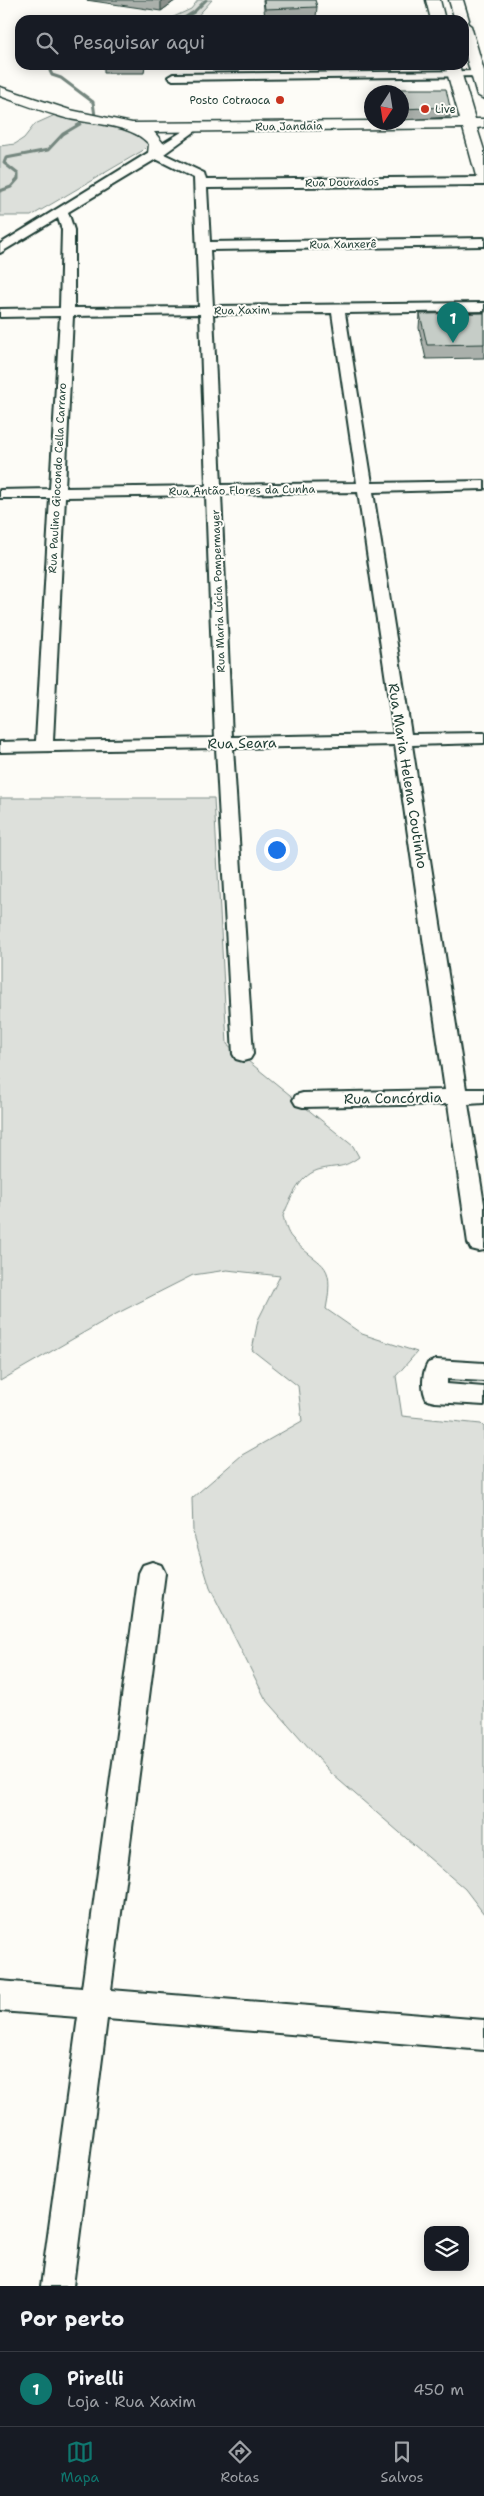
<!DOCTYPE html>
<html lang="pt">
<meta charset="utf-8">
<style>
:root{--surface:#171b24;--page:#242831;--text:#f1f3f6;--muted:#9ea1a6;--line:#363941;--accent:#0f766e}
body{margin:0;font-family:"Shantell Sans",sans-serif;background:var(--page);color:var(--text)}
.controls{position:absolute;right:15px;bottom:15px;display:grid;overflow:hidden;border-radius:10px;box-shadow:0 2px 12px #0003}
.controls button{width:45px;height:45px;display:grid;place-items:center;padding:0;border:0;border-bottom:1px solid var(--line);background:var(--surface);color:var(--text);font:25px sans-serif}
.compass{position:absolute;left:364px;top:85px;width:45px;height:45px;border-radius:50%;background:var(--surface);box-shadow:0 2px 12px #0003;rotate:192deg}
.you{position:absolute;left:276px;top:849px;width:18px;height:18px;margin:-12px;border:4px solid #fff;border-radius:50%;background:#1a73e8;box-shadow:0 0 0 8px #1a73e833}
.badge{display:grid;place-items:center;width:32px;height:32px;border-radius:50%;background:var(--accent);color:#fff;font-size:16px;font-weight:700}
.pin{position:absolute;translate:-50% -41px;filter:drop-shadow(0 1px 2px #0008)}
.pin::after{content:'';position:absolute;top:26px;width:18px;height:15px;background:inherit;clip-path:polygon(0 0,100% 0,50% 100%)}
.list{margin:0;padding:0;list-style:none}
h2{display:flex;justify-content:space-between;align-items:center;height:65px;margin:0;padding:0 20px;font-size:21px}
h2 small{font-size:16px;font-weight:400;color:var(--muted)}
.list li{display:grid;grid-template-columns:32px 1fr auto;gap:15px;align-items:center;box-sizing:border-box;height:75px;padding:0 20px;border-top:1px solid var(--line)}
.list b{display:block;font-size:19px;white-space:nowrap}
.list p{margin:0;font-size:16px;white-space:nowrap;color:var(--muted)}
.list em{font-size:16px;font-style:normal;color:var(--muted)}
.icon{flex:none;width:28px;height:28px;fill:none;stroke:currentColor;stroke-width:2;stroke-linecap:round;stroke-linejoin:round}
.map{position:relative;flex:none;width:484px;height:2286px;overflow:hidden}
.search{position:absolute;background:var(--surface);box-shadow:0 2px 12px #0003;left:15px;right:15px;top:15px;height:55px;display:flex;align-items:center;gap:12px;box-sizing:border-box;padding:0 18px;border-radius:15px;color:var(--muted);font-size:19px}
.sheet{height:140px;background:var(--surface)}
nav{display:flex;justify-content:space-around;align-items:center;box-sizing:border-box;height:70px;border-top:1px solid var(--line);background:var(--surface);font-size:14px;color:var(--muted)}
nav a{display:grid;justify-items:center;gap:2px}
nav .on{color:var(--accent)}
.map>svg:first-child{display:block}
.green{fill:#dde0db;stroke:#7e8e88}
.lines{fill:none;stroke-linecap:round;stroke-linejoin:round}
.stream{stroke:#75877f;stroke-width:3}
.minor-casing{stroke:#1f3d34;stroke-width:4}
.tertiary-casing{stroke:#1f3d34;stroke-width:3}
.minor{fill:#fdfcf7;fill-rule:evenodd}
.tertiary{fill:#fdfcf7;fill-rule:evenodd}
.wall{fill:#aab0ab;stroke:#1f3d34}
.shaded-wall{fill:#8b908b;stroke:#1f3d34}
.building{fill:#c6cdc7;stroke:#1f3d34}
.poi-dot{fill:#c8321e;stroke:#fdfcf7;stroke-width:2}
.labels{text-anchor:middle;stroke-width:4;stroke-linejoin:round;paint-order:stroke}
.far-poi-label{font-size:11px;fill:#1f3d34;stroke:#fdfcf7;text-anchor:end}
.far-street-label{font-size:11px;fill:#1f3d34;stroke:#fdfcf7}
.street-label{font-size:14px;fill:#1f3d34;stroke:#fdfcf7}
</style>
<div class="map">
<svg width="484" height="2286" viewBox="0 0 484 2286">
<rect width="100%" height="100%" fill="#fdfcf7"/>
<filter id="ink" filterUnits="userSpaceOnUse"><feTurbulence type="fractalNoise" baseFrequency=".02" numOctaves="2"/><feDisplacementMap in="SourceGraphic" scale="10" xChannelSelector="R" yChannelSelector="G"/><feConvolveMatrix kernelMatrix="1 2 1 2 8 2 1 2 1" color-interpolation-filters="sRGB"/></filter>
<g filter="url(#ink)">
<path class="green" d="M 198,0 L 212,0 L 194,20 L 167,20 L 191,9 Z
M 55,115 C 81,121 131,125 149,144 L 142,151 L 31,216 L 0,216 L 0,146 L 15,144 L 24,138 L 35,124 Z
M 0,798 L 214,798 L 227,1044 L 353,1146 L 359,1157 C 342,1169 340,1165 322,1169 C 300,1173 291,1198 283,1216 C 285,1223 287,1233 292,1238 C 319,1269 336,1257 326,1309 L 362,1334 L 417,1352 L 396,1376 L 402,1416 L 481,1424 L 484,1427 L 484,1914 L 465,1889 L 333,1775 L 265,1698 L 210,1588 L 193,1532 L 192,1498 L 242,1455 L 302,1421 L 298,1386 L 252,1350 L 258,1320 L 280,1276 L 227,1270 L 193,1275 L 116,1314 L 0,1381 Z"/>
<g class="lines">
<path class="stream" d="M 181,20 L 194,12 L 206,0
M 56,65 L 50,71 L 52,75 L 61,78 L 93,102 L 95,116
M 0,191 L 11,187 L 18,179 L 18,174 L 4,163 L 6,158 L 48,150 L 63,134 L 80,124"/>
<defs>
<path id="minor" d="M 478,71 L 483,74 L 482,76 L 173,80 L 168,77 L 173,74 Z
M 193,125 L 199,128 L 197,130 L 164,154 L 204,173 L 206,180 L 484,177 L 484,185 L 207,188 L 210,242 L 484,238 L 484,246 L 210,250 L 213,306 L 484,303 L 484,311 L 345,313 L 372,483 L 484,481 L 484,489 L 373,492 L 411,734 L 484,733 L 484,743 L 412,745 L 466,1089 L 484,1089 L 484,1103 L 468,1104 L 484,1204 L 484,1250 L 479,1251 L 471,1249 L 468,1243 L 448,1104 L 303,1107 L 296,1105 L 293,1100 L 296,1095 L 303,1093 L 445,1090 L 395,745 L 233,748 L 253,1054 L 250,1059 L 243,1061 L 236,1059 L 233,1054 L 216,748 L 0,752 L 0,742 L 36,741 L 50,498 L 0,498 L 0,490 L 50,489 L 60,316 L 0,317 L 0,309 L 60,308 L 62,230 L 58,218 L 0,253 L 0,244 ZM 156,159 L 194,178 L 199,307 L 74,308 L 74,230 L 68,212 ZM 332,313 L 357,483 L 221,485 L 213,314 ZM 200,314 L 206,486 L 65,488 L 73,316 ZM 358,492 L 394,734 L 232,737 L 221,494 ZM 206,495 L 215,738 L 53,741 L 65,497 Z
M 436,1360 L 484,1363 L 484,1381 L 447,1379 L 447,1384 L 484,1387 L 484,1405 L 435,1402 L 427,1400 C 421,1389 422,1373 428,1363 Z
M 152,1562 L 161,1565 L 165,1573 L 111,1990 L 484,2020 L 484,2050 L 107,2019 L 73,2286 L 41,2286 L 78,2017 L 0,2011 L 0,1981 L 82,1988 L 139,1573 L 143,1565 Z"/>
<path id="tertiary" d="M 426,0 L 440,0 L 445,20 L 431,20 Z
M 449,0 L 463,0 L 469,20 L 467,23 L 471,26 L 484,71 L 484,99 L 477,95 L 464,50 L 464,20 L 455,20 Z
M 445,65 L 459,65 L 475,119 L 484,119 L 484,127 L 477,128 L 484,150 L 484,181 L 476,176 L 463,128 L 154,132 L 163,143 L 164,154 L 156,159 L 148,154 L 149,144 C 129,122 88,125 62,117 C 41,111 21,103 0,96 L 0,87 L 70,110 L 132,123 L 372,121 L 372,122 L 402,122 L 402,120 L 460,119 Z"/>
</defs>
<use href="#minor" class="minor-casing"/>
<use href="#tertiary" class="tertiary-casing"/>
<use href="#minor" class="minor"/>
<use href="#tertiary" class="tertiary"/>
</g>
<path class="wall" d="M 86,0 L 176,0 L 161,11 Z
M 263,0 L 315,0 L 317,7 L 316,17 L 265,18 Z
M 104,65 L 145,65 L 144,73 L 104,73 Z
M 392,89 L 450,107 L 450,117 L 402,120 L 402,92 L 392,92 Z
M 484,313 L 484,358 L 426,359 L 419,328 L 420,314 Z"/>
<path class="shaded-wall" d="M 161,0 L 176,0 L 161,11 Z"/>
<path class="building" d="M 264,0 L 315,0 L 317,7 L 265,9 Z
M 104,65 L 144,65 L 144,66 Z
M 392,89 L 446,89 L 450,107 L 402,109 L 402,92 L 393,92 Z
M 484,313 L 484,344 L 427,345 L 420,314 Z"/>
</g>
<g class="poi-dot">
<circle cx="280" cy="100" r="5"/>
<circle cx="425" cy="109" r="5"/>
</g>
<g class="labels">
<g class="far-poi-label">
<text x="270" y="104">Posto Cotraoca</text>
<text x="435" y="113" text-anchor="start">Live</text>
</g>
<g class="far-street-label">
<text transform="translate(289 126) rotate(-1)" y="4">Rua Jandaia</text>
<text transform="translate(342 182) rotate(-1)" y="4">Rua Dourados</text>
<text transform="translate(343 244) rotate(-1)" y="4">Rua Xanxerê</text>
<text transform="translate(242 310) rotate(-1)" y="4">Rua Xaxim</text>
<text transform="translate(57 478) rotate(-87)" y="4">Rua Paulino Giocondo Cella Carraro</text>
<text transform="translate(242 490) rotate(-1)" y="4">Rua Antão Flores da Cunha</text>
<text transform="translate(218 591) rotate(-92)" y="4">Rua Maria Lúcia Pompermayer</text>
</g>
<g class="street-label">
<text transform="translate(242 743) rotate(-1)" y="5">Rua Seara</text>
<text transform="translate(408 776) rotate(81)" y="5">Rua Maria Helena Coutinho</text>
<text transform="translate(393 1098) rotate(-1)" y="5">Rua Concórdia</text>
</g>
</g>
</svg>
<div class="controls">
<button><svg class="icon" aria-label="layers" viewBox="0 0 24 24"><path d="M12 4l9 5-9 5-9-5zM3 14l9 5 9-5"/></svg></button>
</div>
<svg class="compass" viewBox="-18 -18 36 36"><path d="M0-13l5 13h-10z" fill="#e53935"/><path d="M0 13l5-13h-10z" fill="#9ea1a6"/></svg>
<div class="you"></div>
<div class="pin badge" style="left:453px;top:343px">1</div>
<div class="search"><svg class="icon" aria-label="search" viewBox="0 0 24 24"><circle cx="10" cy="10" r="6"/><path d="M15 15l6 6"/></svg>Pesquisar aqui</div>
</div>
<section class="sheet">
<h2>Por perto<small></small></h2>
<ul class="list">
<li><span class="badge">1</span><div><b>Pirelli</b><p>Loja · Rua Xaxim</p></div><em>450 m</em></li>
</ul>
</section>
<nav>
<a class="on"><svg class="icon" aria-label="map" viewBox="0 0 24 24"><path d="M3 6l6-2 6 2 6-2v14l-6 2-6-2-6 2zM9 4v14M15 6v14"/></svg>Mapa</a>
<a><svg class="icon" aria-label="directions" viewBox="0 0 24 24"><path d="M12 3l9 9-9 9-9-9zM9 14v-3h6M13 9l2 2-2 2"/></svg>Rotas</a>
<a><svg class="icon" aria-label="saved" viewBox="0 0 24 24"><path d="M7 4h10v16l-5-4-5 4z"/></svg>Salvos</a>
</nav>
